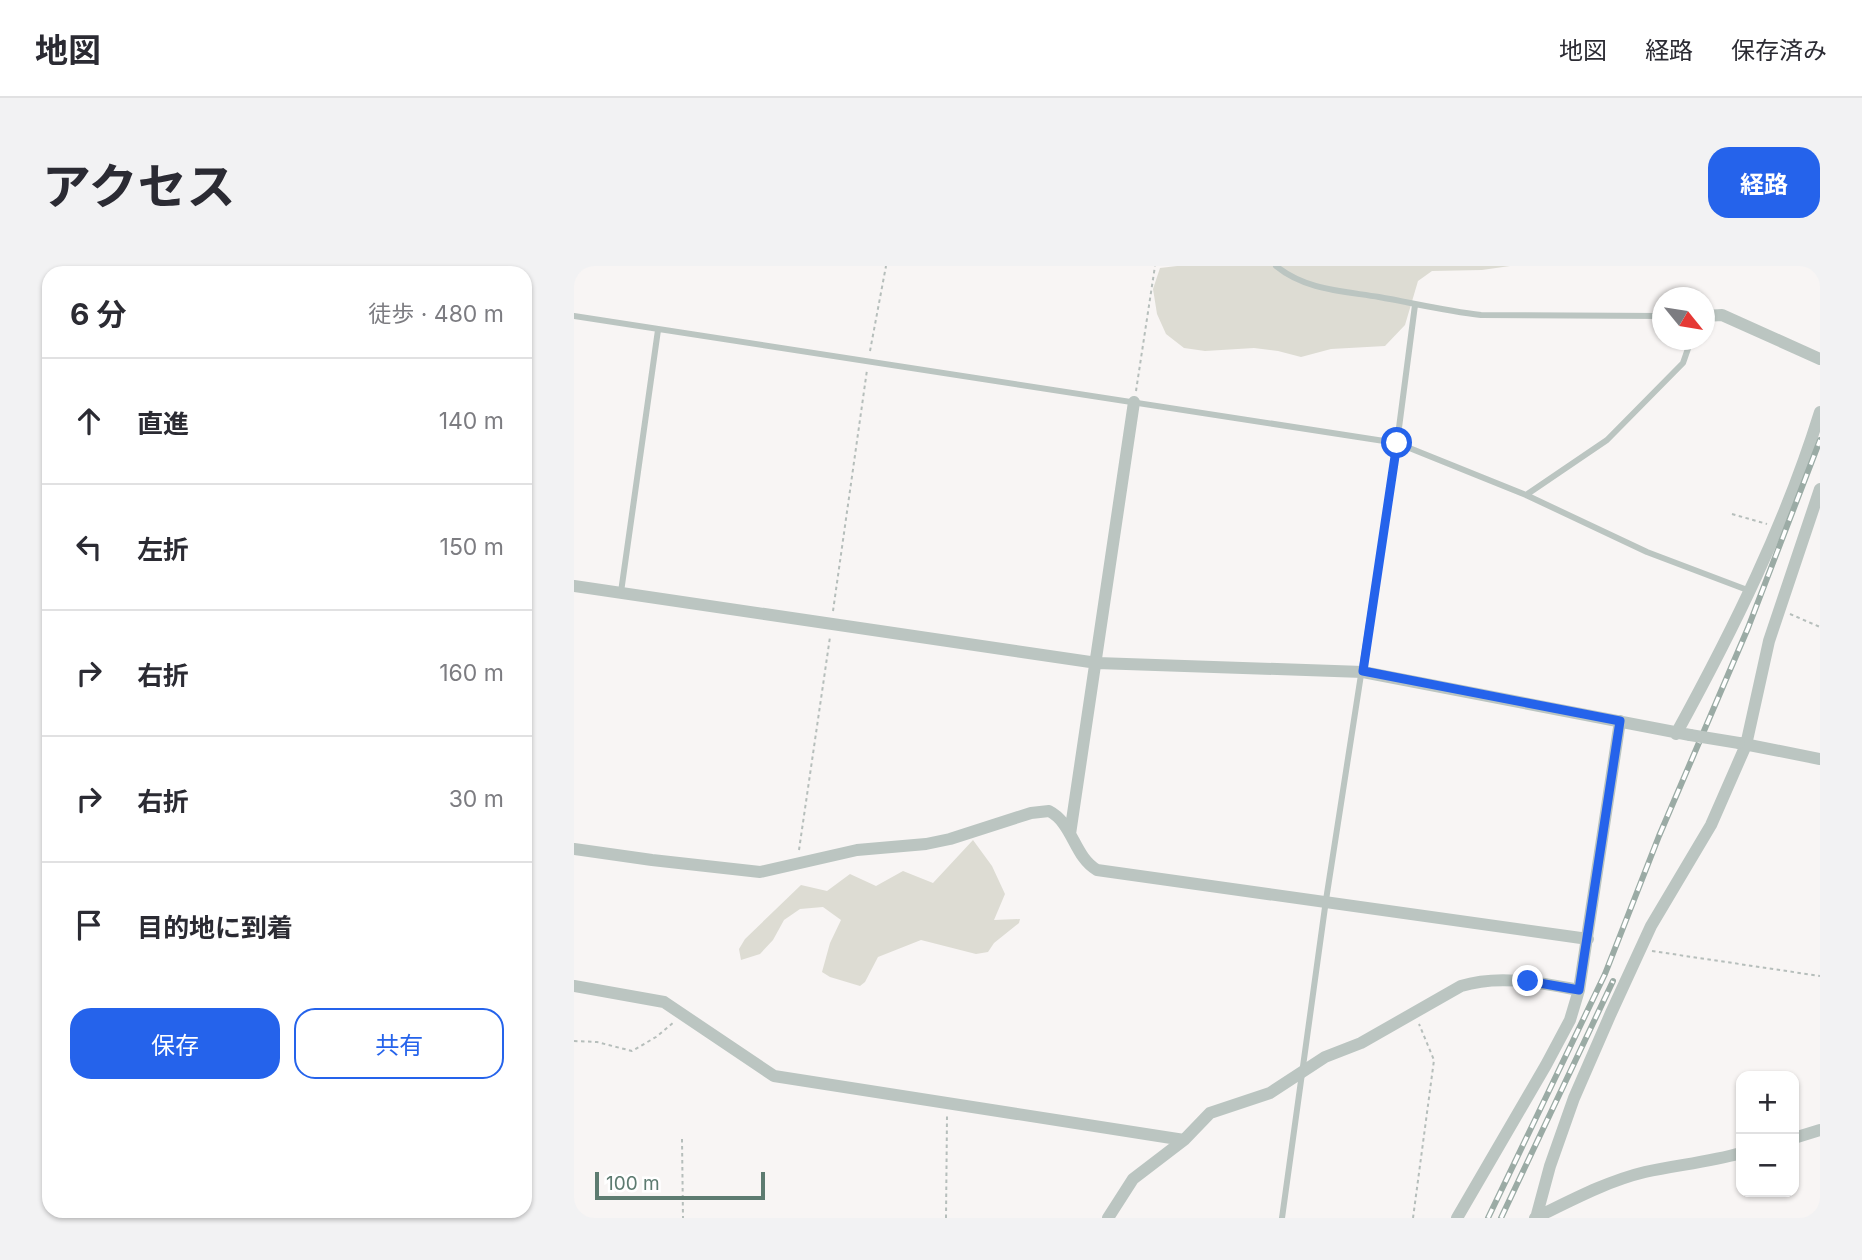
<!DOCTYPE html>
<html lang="ja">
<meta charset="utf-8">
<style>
:root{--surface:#fff;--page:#f2f2f3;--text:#2b2b33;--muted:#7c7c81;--line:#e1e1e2;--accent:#2563eb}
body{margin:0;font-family:Inter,"Noto Sans JP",sans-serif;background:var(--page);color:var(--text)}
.controls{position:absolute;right:21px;bottom:21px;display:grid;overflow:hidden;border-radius:14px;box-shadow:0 2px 5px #0004}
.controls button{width:63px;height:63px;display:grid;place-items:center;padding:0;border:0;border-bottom:2px solid var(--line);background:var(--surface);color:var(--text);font:35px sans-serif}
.compass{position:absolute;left:1078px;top:21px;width:63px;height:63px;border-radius:50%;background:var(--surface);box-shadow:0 2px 5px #0004;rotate:120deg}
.scale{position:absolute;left:21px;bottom:18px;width:170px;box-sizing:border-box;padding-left:7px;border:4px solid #5d7b70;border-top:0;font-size:19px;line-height:24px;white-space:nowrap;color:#5d7b70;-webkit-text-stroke:5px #fff;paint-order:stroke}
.stop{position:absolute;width:21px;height:21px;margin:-16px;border:5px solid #2563eb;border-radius:50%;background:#fff}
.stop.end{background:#2563eb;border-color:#fff;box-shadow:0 2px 7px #0008}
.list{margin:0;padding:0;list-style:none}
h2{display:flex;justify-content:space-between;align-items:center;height:91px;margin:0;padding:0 28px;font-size:30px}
h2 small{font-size:23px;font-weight:400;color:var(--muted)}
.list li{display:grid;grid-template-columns:46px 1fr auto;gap:21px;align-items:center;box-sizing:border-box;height:126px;padding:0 28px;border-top:2px solid var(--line)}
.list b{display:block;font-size:26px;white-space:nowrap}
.list em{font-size:23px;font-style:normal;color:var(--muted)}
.actions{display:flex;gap:14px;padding:21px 28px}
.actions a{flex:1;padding:16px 0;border:2px solid var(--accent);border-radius:21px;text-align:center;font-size:24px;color:var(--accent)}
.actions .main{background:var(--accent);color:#fff}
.icon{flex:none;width:38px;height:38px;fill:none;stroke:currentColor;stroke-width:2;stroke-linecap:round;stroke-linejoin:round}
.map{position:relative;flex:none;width:1246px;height:952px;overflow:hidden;border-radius:21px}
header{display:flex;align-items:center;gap:42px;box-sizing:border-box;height:98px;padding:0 35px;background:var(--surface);border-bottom:2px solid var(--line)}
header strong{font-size:33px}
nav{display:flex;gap:38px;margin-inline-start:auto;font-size:24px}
.intro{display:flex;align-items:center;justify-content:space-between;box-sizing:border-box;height:168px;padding:0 42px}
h1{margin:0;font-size:49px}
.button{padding:18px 32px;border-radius:21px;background:var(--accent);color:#fff;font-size:24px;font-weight:700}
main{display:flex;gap:42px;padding:0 42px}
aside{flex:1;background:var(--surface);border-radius:21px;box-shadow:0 2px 5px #0004}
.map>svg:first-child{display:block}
.green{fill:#dddcd3}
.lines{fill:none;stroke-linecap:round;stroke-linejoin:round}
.path{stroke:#b6bebb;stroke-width:2;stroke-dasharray:3.5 3.5;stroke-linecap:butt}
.service{stroke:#bbc5c1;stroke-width:6}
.minor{stroke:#bbc5c1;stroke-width:12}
.rail-casing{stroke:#9baba5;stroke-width:6}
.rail{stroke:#fff;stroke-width:3.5;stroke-dasharray:10;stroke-linecap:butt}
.minor-bridge{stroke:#bbc5c1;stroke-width:12}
.route{stroke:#2563eb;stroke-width:9}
</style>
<header>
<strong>地図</strong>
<nav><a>地図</a><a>経路</a><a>保存済み</a></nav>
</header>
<div class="intro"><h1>アクセス</h1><a class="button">経路</a></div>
<main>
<aside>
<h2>6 分<small>徒歩 · 480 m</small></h2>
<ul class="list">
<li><svg class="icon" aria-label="ahead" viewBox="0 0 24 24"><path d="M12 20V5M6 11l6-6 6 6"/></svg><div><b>直進</b></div><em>140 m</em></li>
<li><svg class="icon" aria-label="left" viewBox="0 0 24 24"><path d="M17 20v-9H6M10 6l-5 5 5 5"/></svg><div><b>左折</b></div><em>150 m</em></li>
<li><svg class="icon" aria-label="right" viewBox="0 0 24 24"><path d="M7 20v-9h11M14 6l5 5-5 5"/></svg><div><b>右折</b></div><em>160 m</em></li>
<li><svg class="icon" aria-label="right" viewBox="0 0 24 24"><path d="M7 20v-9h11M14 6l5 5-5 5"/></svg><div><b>右折</b></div><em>30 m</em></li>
<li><svg class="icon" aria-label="arrive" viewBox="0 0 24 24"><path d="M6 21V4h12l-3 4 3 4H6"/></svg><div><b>目的地に到着</b></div></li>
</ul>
<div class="actions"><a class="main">保存</a><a>共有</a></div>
</aside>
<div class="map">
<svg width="1246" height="952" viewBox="0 0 1246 952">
<rect width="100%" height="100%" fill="#f8f5f4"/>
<path class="green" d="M 603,0 L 936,0 L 908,4 L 858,5 L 844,15 L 831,59 L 811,80 L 757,83 L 727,91 L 704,85 L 680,82 L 631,85 L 610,82 L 592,68 L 583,48 L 579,23 L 586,2 Z
M 399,574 L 418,600 L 431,628 L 420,654 L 446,653 L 445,657 L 420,677 L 414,686 L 402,688 L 347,674 L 304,691 L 291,716 L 286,720 L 256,711 L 248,706 L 256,677 L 267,654 L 249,641 L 226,643 L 210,654 L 199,674 L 186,688 L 167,694 L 165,683 L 171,673 L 227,619 L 253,625 L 276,608 L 302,620 L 329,605 L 359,617 Z"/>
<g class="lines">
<path class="path" d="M 296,85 L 312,0
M 562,125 L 581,0
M 1158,248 L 1193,258
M 259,345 L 293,104
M 1216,348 L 1246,361
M 225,584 L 256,371
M 1078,685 L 1246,710
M 0,775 L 23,776 L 58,785 L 82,771 L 100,756
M 108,873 L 109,952
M 372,952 L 373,850
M 839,952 L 860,794 L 845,758"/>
<path class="service" d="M 702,0 C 731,24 769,25 805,31 C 839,37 872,45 907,49 L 1088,50
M 0,50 L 823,177 L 952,229 L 1073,286 L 1176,325
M 952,229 L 1033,174 L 1109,97 L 1117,74
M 47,326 L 84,64
M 708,952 L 752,634 L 823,177 L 841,39"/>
<path class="minor" d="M 1130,50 L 1148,49 L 1246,93
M 0,320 L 523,397 L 789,406 L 1116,469
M 1102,468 C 1159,364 1211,259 1246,146
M 1165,477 L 1246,493
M 496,568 L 560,136
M 0,583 L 78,594 L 186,606 L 283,584 L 352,578 L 376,573 L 457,547 L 475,545 C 499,557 500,591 523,604 L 1014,673
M 0,720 L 90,736 L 200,810 L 610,874
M 1220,872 L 1246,864
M 534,952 L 559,913 L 610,874 L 636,847 L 696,827 L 751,791 L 787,777 L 887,720 C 925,708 967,717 1005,724
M 883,952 L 972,799 L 996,754 L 1005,724 L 1046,455
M 961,952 C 996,935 1033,915 1071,906 C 1103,899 1136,896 1167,887
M 962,952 L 976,900 L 1000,832 L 1037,747 L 1077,660 L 1137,559 L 1172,479 L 1195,375 L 1246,223"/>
<defs>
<path id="rail" d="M 914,952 L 1031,708 L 1085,570 L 1174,362 L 1246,174
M 927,952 L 1039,715"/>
</defs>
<use href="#rail" class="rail-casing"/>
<use href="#rail" class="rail"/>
<path class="minor-bridge" d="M 1116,469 L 1165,477"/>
</g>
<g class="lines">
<path class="route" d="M 823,177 L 789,405 L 1046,455 L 1005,724 L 954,715"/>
</g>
</svg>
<div class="controls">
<button>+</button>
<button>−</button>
</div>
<svg class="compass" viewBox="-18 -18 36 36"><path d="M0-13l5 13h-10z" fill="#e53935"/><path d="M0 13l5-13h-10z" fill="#7c7c81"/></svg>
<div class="scale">100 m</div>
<div class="stop" style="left:823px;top:177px"></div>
<div class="stop end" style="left:954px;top:715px"></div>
</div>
</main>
